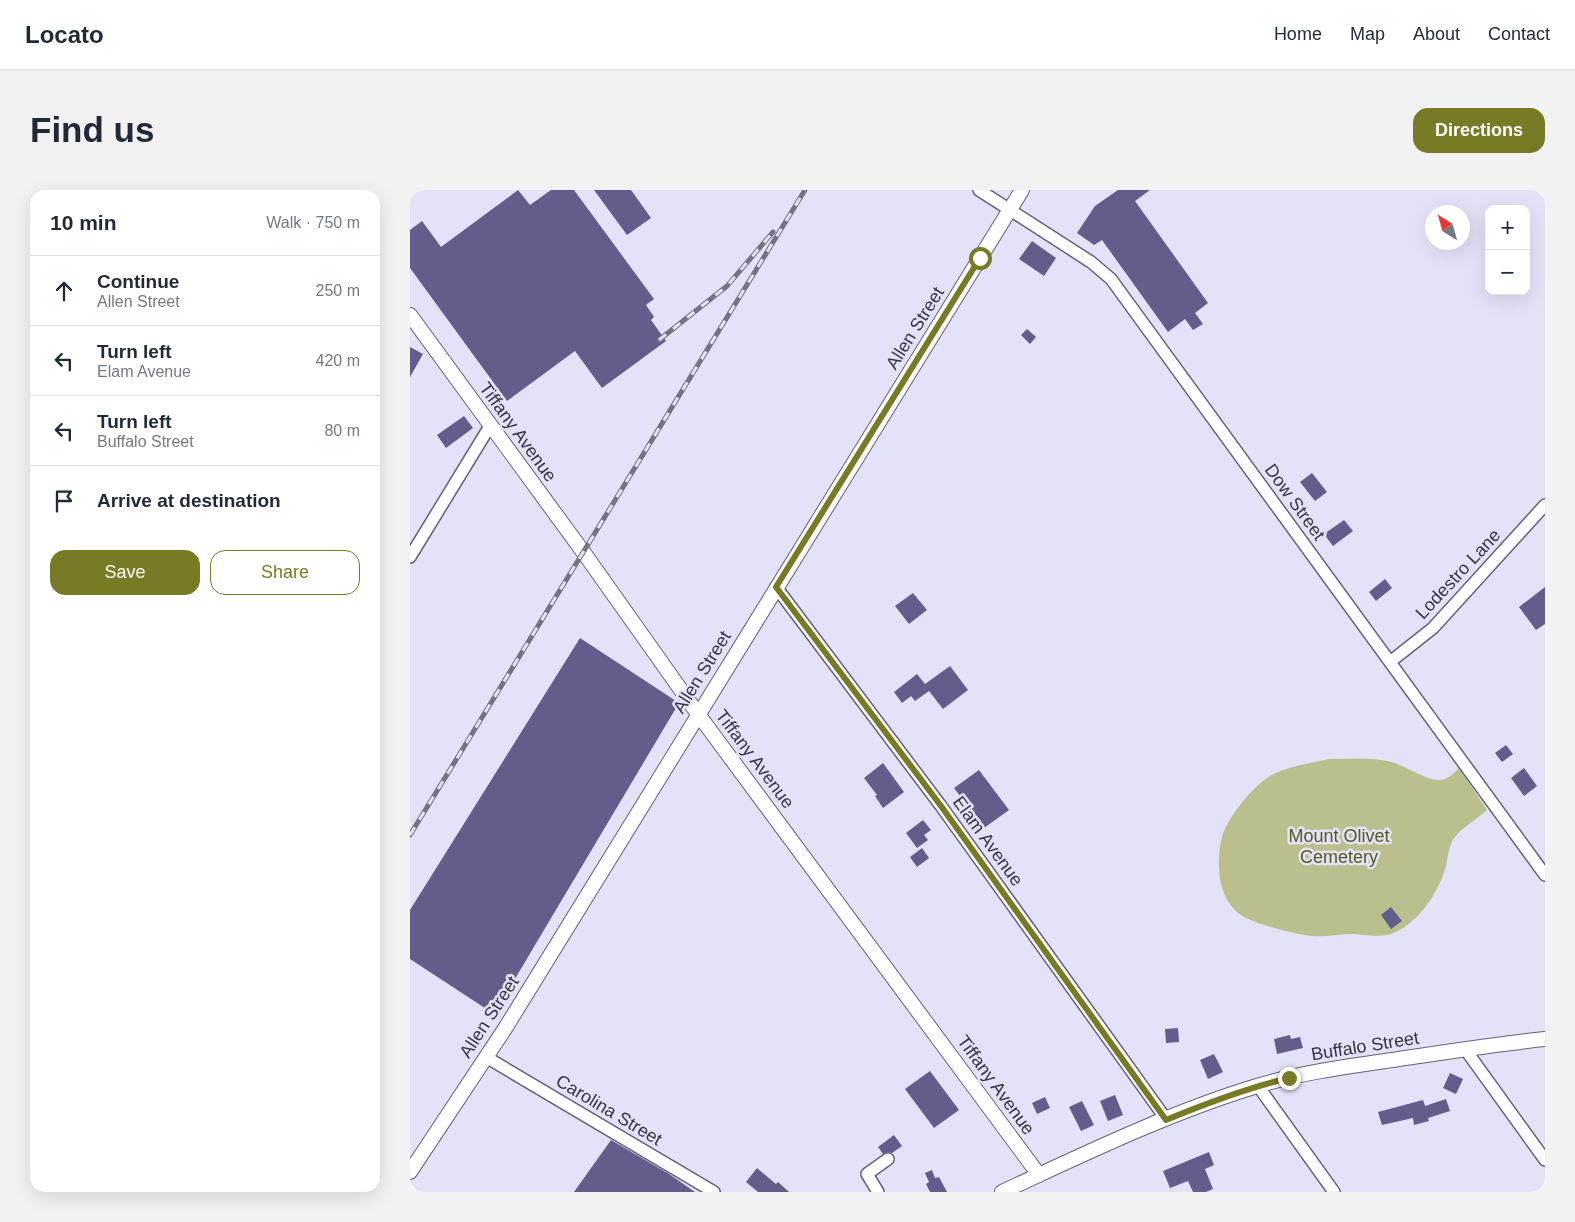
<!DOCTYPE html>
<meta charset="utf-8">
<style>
:root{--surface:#fff;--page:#f2f2f3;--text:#1f2937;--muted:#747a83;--line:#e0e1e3;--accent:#777b25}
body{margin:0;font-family:Arial,sans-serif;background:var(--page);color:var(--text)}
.controls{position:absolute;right:15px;top:15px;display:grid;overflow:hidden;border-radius:10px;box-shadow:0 5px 20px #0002}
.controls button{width:45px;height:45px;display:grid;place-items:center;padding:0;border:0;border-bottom:1px solid var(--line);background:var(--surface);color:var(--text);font:25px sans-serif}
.compass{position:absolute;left:1015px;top:15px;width:45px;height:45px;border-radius:50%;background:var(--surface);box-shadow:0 5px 20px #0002;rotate:323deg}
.stop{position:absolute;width:15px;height:15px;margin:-11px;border:4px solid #777b25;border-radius:50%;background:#fff}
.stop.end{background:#777b25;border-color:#fff;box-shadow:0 1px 5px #0008}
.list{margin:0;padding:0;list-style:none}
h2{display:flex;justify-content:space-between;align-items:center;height:65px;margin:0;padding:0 20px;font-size:21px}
h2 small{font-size:16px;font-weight:400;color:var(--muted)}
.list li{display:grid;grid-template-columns:32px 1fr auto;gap:15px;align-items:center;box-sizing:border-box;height:70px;padding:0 20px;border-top:1px solid var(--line)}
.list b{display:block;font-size:19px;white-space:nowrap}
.list p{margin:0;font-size:16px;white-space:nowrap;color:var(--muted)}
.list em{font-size:16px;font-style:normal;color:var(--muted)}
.actions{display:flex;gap:10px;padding:15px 20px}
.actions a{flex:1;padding:11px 0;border:1px solid var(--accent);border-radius:15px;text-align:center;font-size:18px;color:var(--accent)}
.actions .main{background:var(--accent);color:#fff}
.icon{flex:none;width:28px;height:28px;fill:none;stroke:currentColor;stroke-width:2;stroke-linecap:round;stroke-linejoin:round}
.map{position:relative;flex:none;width:1135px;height:1002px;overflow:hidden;border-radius:15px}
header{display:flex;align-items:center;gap:30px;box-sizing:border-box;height:70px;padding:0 25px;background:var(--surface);border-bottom:1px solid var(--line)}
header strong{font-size:24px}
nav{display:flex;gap:28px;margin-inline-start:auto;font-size:18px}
.intro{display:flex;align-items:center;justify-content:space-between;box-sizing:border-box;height:120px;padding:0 30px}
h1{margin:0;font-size:35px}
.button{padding:12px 22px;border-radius:15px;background:var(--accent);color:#fff;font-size:18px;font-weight:700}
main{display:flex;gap:30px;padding:0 30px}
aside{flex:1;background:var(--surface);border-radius:15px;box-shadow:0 5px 20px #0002}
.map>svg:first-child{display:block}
.green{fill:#bbbf8e}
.building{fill:#645d8c}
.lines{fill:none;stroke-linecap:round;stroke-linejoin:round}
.minor-casing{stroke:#646276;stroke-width:14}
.tertiary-casing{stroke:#646276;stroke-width:16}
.minor{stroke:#fff;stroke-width:11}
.tertiary{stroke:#fff;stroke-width:14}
.rail-casing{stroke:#747381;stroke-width:5}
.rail{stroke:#e4e2f9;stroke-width:3;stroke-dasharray:9;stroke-linecap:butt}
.route{stroke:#777b25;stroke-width:6}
.labels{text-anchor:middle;stroke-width:5;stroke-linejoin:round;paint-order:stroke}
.street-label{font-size:18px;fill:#37363f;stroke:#e4e2f9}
.park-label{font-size:18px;fill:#575a1d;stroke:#e4e2f9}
</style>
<header>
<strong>Locato</strong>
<nav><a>Home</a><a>Map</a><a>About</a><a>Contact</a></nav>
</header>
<div class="intro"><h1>Find us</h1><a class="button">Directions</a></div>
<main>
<aside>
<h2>10 min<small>Walk · 750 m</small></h2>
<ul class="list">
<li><svg class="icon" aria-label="ahead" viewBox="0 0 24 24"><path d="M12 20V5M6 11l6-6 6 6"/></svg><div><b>Continue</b><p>Allen Street</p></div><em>250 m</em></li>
<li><svg class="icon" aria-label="left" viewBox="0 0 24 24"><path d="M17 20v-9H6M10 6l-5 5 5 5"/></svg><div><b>Turn left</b><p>Elam Avenue</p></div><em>420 m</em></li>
<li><svg class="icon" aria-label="left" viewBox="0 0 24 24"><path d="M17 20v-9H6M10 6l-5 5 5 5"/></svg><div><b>Turn left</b><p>Buffalo Street</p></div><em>80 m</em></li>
<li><svg class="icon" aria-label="arrive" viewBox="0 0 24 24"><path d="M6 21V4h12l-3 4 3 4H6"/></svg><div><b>Arrive at destination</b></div></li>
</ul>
<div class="actions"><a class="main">Save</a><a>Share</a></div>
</aside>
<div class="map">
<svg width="1135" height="1002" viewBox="0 0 1135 1002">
<rect width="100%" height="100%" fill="#e4e2f9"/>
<path class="green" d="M 919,569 C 940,569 961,567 982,572 C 996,576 1015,590 1029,590 C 1038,590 1044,583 1049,578 L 1077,620 C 1068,628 1052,638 1045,647 C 1039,653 1038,667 1036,676 C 1029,701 1012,728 988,741 C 972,750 954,743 936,744 C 925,745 913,747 902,746 C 886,745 850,735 836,728 C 808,714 805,675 812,647 C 817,628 842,598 857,588 C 873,577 901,573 919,569 Z"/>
<path class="building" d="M 108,0 L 120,15 L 141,0 L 164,0 L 244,109 L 236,115 L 244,127 L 241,130 L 256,151 L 192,198 L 165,161 L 97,211 L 0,78 L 0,40 L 12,31 L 31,57 Z
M 184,0 L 221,0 L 241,28 L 217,45 Z
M 708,0 L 740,0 L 725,11 L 798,113 L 785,123 L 793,134 L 783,140 L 775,129 L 758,142 L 692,50 L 684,55 L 667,43 L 685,16 Z
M 622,51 L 646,68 L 634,86 L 609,69 Z
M 617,139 L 626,147 L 620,154 L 611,145 Z
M 0,157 L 13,164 L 0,187 Z
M 54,226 L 63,238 L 36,258 L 27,245 Z
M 902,283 L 917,302 L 905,311 L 890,292 Z
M 934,330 L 943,341 L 923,356 L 914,344 Z
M 975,389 L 982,398 L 966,411 L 959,402 Z
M 1135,397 L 1135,434 L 1126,440 L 1109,417 Z
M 503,403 L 517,420 L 499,434 L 485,416 Z
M 170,448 L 269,513 L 84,824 L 0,769 L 0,720 Z
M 540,476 L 558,500 L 533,519 L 519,501 L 505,511 L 501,506 L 492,513 L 484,502 L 507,484 L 515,494 Z
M 1096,555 L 1103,564 L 1092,572 L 1085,563 Z
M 473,573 L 494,602 L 473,618 L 465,606 L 467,605 L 454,588 Z
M 1114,578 L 1127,596 L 1114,606 L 1101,588 Z
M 569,580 L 599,620 L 574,638 L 544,598 Z
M 513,630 L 521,640 L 514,645 L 518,650 L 507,658 L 496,643 Z
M 512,658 L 519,668 L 507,677 L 500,667 Z
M 981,717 L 992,731 L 981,739 L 971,725 Z
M 768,838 L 769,852 L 756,853 L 755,839 Z
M 880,845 L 881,849 L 890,847 L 893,858 L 867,864 L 864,849 Z
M 804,864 L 813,882 L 798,889 L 790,870 Z
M 520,881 L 549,920 L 524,938 L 495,899 Z
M 1040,883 L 1053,889 L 1046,904 L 1033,898 Z
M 705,905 L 713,925 L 698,931 L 690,911 Z
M 635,907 L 640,918 L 627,924 L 622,913 Z
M 1036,909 L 1040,921 L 1018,928 L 1019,931 L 1004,935 L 1003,928 L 972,935 L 968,922 L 1013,910 L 1015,916 Z
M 672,911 L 684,935 L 671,941 L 659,917 Z
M 484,945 L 492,956 L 482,963 L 478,962 L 473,964 L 468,957 Z
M 201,950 L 259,984 L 285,1002 L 164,1002 Z
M 799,962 L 804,975 L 795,979 L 803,999 L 796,1002 L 783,1002 L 778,991 L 760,998 L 753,981 Z
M 347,978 L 366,994 L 368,992 L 379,1002 L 348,1002 L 336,992 Z
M 522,980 L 525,988 L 529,987 L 537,1002 L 520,1002 L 516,994 L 519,992 L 515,983 Z"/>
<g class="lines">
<defs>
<path id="minor" d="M 569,0 L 681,72 L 701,89 L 1135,685
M 0,367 L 80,236
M 366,397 L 531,616 L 756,929
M 980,472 L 1023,438 L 1135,315
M 1055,859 L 1135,970
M 76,867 L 304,1002
M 848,896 L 924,1002
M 468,1002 L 457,984 L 478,969"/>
<path id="tertiary" d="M 0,125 L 174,363 L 288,524 L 629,985
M 0,982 L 96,837 L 612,0
M 592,1002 C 674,964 761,922 847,896 C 893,882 941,876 989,869 C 1037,862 1086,854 1135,849"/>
</defs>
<use href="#minor" class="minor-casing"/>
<use href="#tertiary" class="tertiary-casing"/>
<use href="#minor" class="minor"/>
<use href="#tertiary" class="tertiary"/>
<defs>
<path id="rail" d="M 249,150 L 317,96 L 363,42
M 0,645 L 395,0"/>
</defs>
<use href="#rail" class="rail-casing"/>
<use href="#rail" class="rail"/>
</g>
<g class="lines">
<path class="route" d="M 570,68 L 366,397 L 531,616 L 756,930 C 797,913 837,898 879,888"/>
</g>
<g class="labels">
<g class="street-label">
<text transform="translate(505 138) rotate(-58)" y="6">Allen Street</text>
<text transform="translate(108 242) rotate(54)" y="6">Tiffany Avenue</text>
<text transform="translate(885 312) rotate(54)" y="6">Dow Street</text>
<text transform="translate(1048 384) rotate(-47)" y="6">Lodestro Lane</text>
<text transform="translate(292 482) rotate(-58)" y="6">Allen Street</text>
<text transform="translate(345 569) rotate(53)" y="6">Tiffany Avenue</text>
<text transform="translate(578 651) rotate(54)" y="6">Elam Avenue</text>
<text transform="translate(79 827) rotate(-57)" y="6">Allen Street</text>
<text transform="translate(955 856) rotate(-9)" y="6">Buffalo Street</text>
<text transform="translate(586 895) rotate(54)" y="6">Tiffany Avenue</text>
<text transform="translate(199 920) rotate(31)" y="6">Carolina Street</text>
</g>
<g class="park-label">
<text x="929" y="652">Mount Olivet<tspan x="929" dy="21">Cemetery</tspan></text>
</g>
</g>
</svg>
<div class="controls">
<button>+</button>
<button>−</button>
</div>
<svg class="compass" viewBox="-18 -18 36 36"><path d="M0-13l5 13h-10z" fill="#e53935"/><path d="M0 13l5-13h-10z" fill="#747a83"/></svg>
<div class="stop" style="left:570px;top:68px"></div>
<div class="stop end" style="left:879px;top:888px"></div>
</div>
</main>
